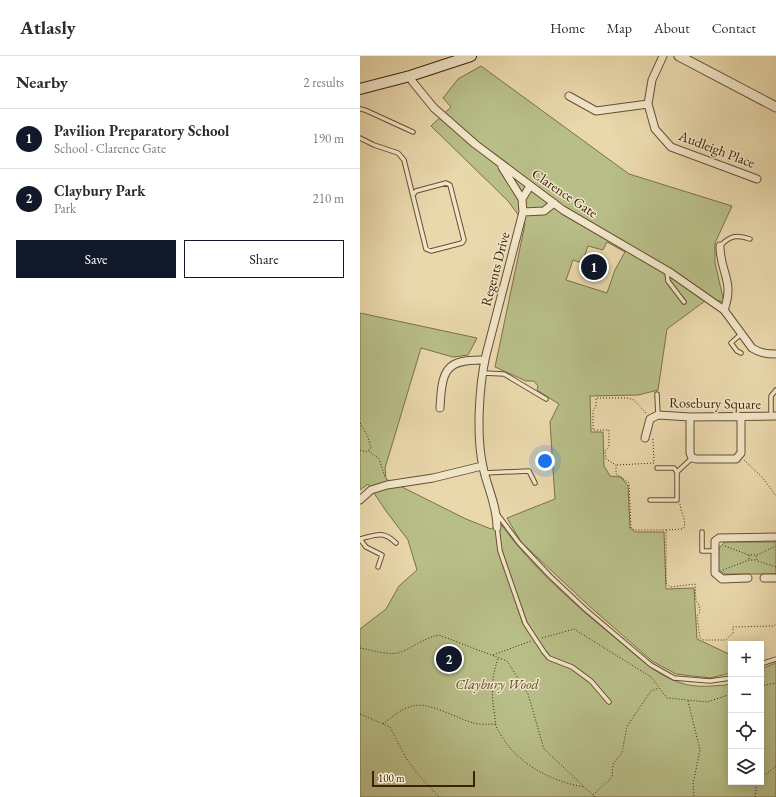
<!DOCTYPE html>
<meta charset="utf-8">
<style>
:root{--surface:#fff;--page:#f7f7f7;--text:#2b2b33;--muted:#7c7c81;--line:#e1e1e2;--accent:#111827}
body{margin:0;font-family:"EB Garamond",serif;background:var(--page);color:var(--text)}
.controls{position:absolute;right:12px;bottom:12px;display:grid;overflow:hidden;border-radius:0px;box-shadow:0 2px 10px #0003}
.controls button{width:36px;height:36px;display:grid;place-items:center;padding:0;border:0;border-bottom:1px solid var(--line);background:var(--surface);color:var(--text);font:20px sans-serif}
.scale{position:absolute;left:12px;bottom:10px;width:103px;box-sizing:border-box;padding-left:4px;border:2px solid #3f2009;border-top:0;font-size:11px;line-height:14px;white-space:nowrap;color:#3f2009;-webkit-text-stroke:3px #f1e6c9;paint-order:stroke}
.you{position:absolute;left:185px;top:405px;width:14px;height:14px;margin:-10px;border:3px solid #fff;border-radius:50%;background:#1a73e8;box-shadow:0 0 0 6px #1a73e833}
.badge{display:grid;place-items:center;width:26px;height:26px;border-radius:50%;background:var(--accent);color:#fff;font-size:13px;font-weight:700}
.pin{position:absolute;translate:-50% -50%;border:2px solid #fff;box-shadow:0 1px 4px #0006}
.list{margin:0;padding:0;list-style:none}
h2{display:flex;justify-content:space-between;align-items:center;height:52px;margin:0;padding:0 16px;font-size:17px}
h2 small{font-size:13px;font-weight:400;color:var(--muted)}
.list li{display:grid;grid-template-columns:26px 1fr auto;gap:12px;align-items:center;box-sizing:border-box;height:60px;padding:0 16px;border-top:1px solid var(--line)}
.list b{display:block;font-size:15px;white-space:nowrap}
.list p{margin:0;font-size:13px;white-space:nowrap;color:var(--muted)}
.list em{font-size:13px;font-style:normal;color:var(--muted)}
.actions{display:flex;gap:8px;padding:12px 16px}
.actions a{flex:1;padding:9px 0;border:1px solid var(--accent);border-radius:0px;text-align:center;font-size:14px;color:var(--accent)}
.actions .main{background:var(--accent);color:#fff}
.icon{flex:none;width:22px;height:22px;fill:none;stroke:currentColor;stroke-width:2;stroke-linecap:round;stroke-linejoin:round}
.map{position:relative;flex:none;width:416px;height:741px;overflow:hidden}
header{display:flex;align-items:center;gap:24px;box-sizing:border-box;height:56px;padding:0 20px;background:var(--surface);border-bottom:1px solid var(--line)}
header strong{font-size:19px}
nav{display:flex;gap:22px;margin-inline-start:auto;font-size:14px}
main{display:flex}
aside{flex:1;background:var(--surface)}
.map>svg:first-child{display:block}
.green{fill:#b8be88;stroke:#7c6f48;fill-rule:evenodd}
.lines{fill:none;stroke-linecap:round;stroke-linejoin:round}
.service-casing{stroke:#6a4e32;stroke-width:5.5}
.minor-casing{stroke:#6a4e32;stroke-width:9}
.tertiary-casing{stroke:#6a4e32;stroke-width:11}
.secondary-casing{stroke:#3f2009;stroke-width:12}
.path{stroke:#3f2009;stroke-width:1;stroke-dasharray:1 2;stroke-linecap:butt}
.service{stroke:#f1e6c9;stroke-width:3.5}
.minor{stroke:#f1e6c9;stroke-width:7}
.tertiary{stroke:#f1e6c9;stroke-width:9}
.secondary{stroke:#f1e6c9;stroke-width:10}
.labels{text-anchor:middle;stroke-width:3;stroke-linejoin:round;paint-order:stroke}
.street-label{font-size:14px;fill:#3f2009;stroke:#f1e6c9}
.park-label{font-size:14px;font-style:italic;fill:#5d4829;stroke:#f1e6c9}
</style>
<header>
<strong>Atlasly</strong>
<nav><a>Home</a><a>Map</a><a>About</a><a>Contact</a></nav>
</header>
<main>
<aside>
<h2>Nearby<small>2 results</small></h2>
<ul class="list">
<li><span class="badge">1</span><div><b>Pavilion Preparatory School</b><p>School · Clarence Gate</p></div><em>190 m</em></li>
<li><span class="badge">2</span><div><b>Claybury Park</b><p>Park</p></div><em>210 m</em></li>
</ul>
<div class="actions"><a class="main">Save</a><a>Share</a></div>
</aside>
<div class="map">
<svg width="416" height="741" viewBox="0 0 416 741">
<rect width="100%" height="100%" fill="#e9d8ac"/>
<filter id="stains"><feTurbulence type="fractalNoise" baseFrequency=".005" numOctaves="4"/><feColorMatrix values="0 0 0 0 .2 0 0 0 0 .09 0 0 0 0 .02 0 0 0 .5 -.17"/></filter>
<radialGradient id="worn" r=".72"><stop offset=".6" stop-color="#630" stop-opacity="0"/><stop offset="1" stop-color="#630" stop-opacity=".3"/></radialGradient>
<path class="green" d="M 121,10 L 269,118 L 372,150 L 355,187 L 355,207 L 364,246 L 349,242 L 307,273 L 298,334 L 278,339 L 230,340 L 231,376 L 243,376 L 244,410 L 250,420 L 261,421 L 268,430 L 270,472 L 275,476 L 304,476 L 306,533 L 334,532 L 337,583 L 371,599 L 371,617 L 350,622 L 316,618 L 292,605 L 228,549 L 161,486 L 147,462 L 195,443 L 190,366 L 199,348 L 177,334 L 178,330 L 174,325 L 166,325 L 135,311 L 165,168 L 148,145 L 71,70 L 91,51 L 83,42 L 98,23 ZM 247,186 L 265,196 L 255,214 L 247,237 L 206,224 L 213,204 L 222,207 L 228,190 L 243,194 Z
M 0,257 L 117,282 L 108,299 L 93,301 L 61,292 L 25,412 L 26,423 L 106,463 L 131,473 L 140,467 C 172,512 216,550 259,585 C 278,601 296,619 321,627 C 335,632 351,630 366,629 L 371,627 L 371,726 L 401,726 L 401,613 L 416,607 L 416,741 L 0,741 L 0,573 L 26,553 L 39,530 L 57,514 L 48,484 L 26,455 L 8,428 L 0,434 Z
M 365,486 L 416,486 L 416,518 L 365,518 L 358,513 L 359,492 Z"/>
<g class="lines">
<defs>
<path id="service" d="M 0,53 L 5,54 L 53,76
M 0,82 L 14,89 L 38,97 L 44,104 L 66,193 L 71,195 L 102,187 L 104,184 L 90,129 L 86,127 L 56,135 L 53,139
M 360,190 C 370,180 376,178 390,183
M 307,216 L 308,225 L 324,246
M 381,278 L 371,287 L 377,295 L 381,297
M 123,317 L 144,318 L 186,343
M 297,338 L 298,359
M 411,360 L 411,340 L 416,334
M 297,412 L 314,412 L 317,416
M 124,417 L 169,415 L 175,427
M 290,444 L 317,444 L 317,416 L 332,402
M 138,459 L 159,487 L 190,520 L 225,553 L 291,609 L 314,622 L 350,625 L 371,622
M 137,471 L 140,495 L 165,567 L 184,596 L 189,602 L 212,611 L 231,625 L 249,646
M 342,476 L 342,495 L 354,495
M 0,483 L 6,491 L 22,499 L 18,511
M 0,483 C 16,479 23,474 36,487
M 401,608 L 416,603"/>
<path id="minor" d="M 303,0 L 292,24 L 288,48 L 295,73 L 311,91 L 397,123
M 50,20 L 52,25 L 74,52 L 115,88 L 203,154 L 311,217 L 364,254 L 392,292 C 400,297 406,298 416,298
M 209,40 L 236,55 L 288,48
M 142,111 L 162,143
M 163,156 L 184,155 L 194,147
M 360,190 C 360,217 375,225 364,254
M 80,352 C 82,314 85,303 125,304
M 330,361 L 330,397 L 332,402 L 336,403 L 376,403 L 381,397 L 381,361
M 285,382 L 290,363 L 298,359 L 330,361 L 416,360
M 0,444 L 11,434 L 27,429 L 73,422 L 122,410
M 137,471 C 137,449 127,431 123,411 C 116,380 119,330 126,299 L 163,156 L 162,143 L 170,130
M 388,522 L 362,523 L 355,517 L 355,485 L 359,482 L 416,481
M 404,522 L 416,522"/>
<path id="tertiary" d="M 319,0 L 416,51"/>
<path id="secondary" d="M 0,33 L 50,20 L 111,0"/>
</defs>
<use href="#service" class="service-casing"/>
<use href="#minor" class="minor-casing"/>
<use href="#tertiary" class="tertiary-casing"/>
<use href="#secondary" class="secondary-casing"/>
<path class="path" d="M 286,357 L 274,344 L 268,342 L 236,342 L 236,350 L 233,355 L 233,374 L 249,374 L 249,391 L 245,395 L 246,403 L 256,409 L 256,418 L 269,427 L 271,472 L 275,474 L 306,474 L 306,527 L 310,531 L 335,528 L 336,545 L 339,549 L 340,556 L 337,560 L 340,582 L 343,584 L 366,584 L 373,577 L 373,571 L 414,570 L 416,568
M 0,367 L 8,381 L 11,392 L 6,396 L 0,394
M 9,395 L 19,403 L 25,421
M 384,404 L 402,421 L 416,440
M 257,409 L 294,407 L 293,383
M 306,474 L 323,473 C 328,466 320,456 320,447
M 365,490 L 389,499
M 397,499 L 416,490
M 398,505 L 416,511
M 363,514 L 389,504 L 397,504 L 396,499 L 389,499 L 389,504
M 182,582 L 214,573 L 291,621 L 307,642 L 347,646 L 371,638
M 0,592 C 12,594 26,599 38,597 C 50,594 63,582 79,579 L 147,605 L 168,638 L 184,693 L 235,741
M 133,599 L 171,585
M 138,603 C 131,622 131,639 135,660 C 135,664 135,670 138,674 C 155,707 190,725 224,731
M 401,630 L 416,627
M 328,645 L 340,694 L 333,728 L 334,741
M 0,658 L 30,671 L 46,702 L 57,717 L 79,741
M 23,668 C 32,661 41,653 52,650 C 69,645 97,663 114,667 C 121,669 129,668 136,668
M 401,722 L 416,710
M 233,739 L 252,721 L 253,708 L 262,697 L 267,670 L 291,635 L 299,632
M 395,741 L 397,726"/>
<use href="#service" class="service"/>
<use href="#minor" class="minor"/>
<use href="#tertiary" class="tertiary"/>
<use href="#secondary" class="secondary"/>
</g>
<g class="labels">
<g class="street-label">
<text transform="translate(357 93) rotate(21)" y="5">Audleigh Place</text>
<text transform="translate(205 137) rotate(34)" y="5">Clarence Gate</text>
<text transform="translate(135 213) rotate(-75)" y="5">Regents Drive</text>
<text transform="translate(355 347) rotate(1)" y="5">Rosebury Square</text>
</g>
<g class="park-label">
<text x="137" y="633">Claybury Wood</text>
</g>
</g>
<rect width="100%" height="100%" filter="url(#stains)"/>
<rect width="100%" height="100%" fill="url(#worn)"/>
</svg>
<div class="controls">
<button>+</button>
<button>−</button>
<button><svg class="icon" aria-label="locate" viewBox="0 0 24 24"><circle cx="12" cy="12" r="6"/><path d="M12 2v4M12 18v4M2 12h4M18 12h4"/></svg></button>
<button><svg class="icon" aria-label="layers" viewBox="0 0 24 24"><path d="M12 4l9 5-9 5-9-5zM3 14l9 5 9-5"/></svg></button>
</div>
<div class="scale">100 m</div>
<div class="you"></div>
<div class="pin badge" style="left:234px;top:211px">1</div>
<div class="pin badge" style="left:89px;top:603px">2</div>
</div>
</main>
